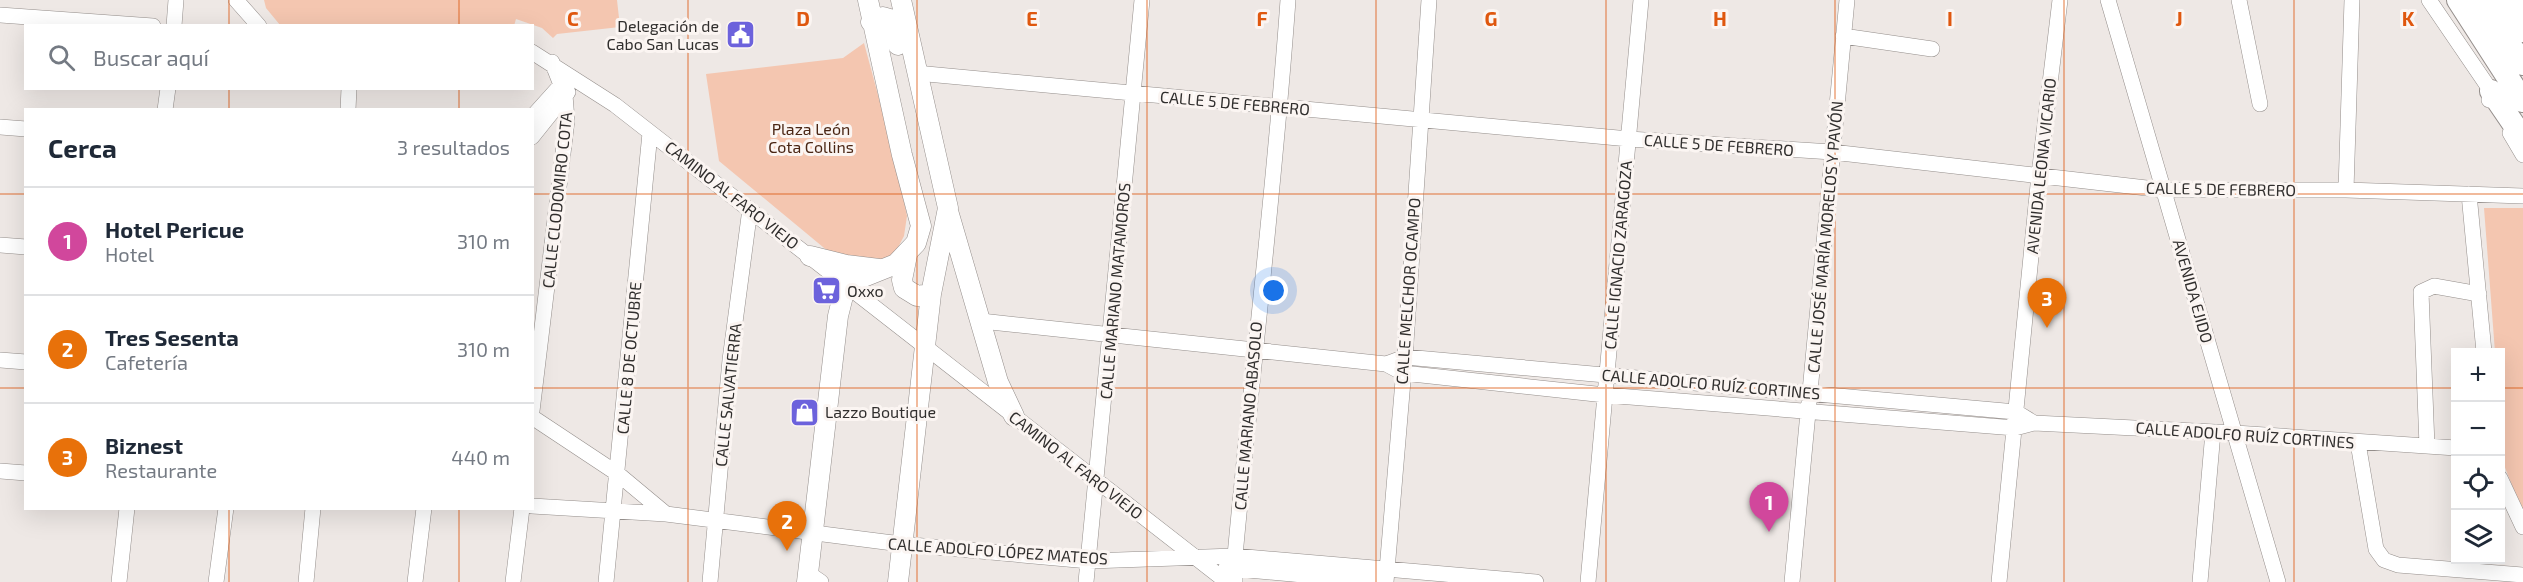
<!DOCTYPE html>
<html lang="es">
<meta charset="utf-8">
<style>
:root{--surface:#fff;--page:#f2f2f3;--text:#1f2937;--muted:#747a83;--line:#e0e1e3;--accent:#6c62dc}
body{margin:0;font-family:"Exo 2",sans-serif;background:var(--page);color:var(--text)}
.controls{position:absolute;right:18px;bottom:18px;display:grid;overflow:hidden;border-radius:0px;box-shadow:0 6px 24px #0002}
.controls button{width:54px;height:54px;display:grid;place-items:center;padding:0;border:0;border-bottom:2px solid var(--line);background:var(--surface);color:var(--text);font:30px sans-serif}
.you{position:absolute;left:1274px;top:291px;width:21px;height:21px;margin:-15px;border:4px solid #fff;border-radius:50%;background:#1a73e8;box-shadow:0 0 0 9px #1a73e833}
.badge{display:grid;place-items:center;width:39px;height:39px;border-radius:50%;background:var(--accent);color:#fff;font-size:20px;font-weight:700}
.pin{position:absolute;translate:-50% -50px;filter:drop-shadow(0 2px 3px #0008)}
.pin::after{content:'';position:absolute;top:32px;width:21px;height:18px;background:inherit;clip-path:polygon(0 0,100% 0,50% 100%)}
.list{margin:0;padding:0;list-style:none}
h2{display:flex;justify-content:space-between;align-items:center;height:78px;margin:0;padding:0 24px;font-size:26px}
h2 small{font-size:20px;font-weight:400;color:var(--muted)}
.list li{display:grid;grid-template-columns:39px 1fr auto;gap:18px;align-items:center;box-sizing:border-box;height:108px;padding:0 24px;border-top:2px solid var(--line)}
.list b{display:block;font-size:22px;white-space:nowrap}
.list p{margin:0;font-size:20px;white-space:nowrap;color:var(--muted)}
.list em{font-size:20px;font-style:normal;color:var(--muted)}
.icon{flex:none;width:33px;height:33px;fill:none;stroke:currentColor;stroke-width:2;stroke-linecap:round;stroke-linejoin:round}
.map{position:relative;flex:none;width:2523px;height:582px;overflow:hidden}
.search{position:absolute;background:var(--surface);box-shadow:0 6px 24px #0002;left:24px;top:24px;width:510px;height:66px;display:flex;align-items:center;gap:15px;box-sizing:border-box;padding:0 21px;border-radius:0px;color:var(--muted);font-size:22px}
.panel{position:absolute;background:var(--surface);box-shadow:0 6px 24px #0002;left:24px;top:108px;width:510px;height:402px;border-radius:0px}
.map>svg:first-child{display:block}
.green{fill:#f4c6b0}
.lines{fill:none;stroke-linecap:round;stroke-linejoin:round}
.minor-casing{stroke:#948e8b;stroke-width:16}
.major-casing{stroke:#948e8b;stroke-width:21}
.highway-casing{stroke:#948e8b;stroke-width:24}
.minor{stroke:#fff;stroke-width:15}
.major{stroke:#fff;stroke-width:20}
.highway{stroke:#fff;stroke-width:22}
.grid{fill:none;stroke:#df570e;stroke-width:1.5;stroke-opacity:0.55}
.labels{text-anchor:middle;stroke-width:6;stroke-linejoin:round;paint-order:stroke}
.poi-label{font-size:16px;fill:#312f2e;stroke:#fbf5f2;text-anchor:start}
.street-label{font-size:16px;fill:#312f2e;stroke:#fbf5f2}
.park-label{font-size:16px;fill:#4a2614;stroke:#fbf5f2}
.grid-label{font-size:20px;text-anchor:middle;font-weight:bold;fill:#df570e;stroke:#fbf5f2;stroke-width:6;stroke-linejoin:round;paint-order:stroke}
</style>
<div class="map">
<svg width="2523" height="582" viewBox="0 0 2523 582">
<rect width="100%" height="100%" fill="#eee8e5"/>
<path class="green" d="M 264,0 L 617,0 L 620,27 L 557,34 L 553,38 L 542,28 L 516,19 L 514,26 L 280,25 L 266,8 Z
M 864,43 L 895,158 L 907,216 L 904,236 L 892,259 L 871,267 L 835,257 L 719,161 L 706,74 L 843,58 Z
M 2484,208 L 2523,208 L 2523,513 L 2504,465 L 2500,429 L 2500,352 L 2495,352 Z"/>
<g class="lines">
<defs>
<path id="minor" d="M 236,0 L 259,26
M 2108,0 L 2278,582
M 2239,0 L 2260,104
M 2429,0 L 2491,91 L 2489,100
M 2520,0 L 2523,5
M 0,15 L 153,26
M 174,26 L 176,0
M 1843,36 L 1932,49
M 532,52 L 615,105 L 1227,582
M 916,73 L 1629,139 L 1832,152 L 2164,190 L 2346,190 L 2523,196
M 165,110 L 168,88
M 348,110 L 349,88
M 532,117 L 559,87
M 0,127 L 26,129
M 2510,133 L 2523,155
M 532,137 L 568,92
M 2346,190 L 2352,0
M 2469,194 L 2484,352
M 0,245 L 26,247
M 981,321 L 1386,364 L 1403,373 L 1605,395 L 2015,428 L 2034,423 L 2235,433 L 2456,448
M 0,360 L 26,362
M 1386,364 L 1405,357 L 2016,412 L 2034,423
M 532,411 L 567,120 L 565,95 L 552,62
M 532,417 L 618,474 L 666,514
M 2358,443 L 2376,549 L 2384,560 L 2398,565 L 2523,575
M 2427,446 L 2421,292 L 2434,286 L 2479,294
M 0,471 L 26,473
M 2500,478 L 2523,527
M 532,506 L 666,514 L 901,544 L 1089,561 L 1235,556 L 1536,582
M 1226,568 L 1380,582
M 808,573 L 821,582
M 119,582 L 127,508
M 216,582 L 226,508
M 306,582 L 313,508
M 415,582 L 424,508
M 513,582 L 522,508
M 606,582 L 650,133
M 710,582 L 730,360 L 750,209
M 1086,582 L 1142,0
M 1235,582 L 1235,556 C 1252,370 1275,186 1288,0
M 1386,582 L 1405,357 L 1429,0
M 1588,582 L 1641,0
M 1792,582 L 1847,0
M 1999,582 L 2039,175 L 2060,0
M 2200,582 L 2213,432"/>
<path id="major" d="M 871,22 L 883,17 L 890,19 L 894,25 L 898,45
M 948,211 L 998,382 L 1014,416
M 907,255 L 902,280 L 904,288 L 917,296 L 931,294
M 810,256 L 846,265 L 879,269
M 807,582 L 838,316 L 846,284 L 896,264 L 916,243 L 921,226 L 902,155 L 868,0
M 898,582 L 931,294 L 948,208 L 901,0"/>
<path id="highway" d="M 2458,0 L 2523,101
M 2480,0 L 2523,64
M 2503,0 L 2523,31
M 2491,91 L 2523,138"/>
</defs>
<use href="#minor" class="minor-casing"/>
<use href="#major" class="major-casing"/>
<use href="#highway" class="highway-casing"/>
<use href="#minor" class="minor"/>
<use href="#major" class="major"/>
<use href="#highway" class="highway"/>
</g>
<path class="grid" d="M 229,0 L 229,26M 459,0 L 459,26M 688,0 L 688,582M 917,0 L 917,582M 1147,0 L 1147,582M 1376,0 L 1376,582M 1606,0 L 1606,582M 1835,0 L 1835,582M 2064,0 L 2064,582M 2294,0 L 2294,582M 229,88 L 229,110M 459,88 L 459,110M 0,194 L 26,194M 532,194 L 2523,194M 0,388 L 26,388M 532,388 L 2456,388M 2500,388 L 2523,388M 229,508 L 229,582M 459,508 L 459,582"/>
<defs>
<symbol id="civic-square" viewBox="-11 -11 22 22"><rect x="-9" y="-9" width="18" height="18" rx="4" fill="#6c62dc" stroke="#fbf5f2"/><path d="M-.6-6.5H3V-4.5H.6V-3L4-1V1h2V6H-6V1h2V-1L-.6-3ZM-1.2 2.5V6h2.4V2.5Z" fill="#fff"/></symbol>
<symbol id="supermarket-square" viewBox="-11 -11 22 22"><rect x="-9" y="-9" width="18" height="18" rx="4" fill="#6c62dc" stroke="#fbf5f2"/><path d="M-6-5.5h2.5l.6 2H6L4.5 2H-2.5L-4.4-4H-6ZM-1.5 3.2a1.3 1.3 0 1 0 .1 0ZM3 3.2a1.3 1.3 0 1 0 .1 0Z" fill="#fff"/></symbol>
<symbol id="shop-square" viewBox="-11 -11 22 22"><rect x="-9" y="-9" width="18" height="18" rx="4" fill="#6c62dc" stroke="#fbf5f2"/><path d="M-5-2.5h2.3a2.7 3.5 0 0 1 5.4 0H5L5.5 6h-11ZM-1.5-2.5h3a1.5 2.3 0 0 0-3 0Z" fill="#fff"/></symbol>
</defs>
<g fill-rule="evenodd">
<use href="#civic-square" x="724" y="18" width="33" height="33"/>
<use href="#supermarket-square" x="810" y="274" width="33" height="33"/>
<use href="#shop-square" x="788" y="396" width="33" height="33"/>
</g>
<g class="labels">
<g class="poi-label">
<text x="719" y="32" text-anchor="end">Delegación de<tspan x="719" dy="18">Cabo San Lucas</tspan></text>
<text x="847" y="297">Oxxo</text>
<text x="825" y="418">Lazzo Boutique</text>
</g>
<g class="street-label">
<text transform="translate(1235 103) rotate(5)" y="6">CALLE 5 DE FEBRERO</text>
<text transform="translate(1719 145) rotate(4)" y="6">CALLE 5 DE FEBRERO</text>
<text transform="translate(2041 166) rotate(-84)" y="6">AVENIDA LEONA VICARIO</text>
<text transform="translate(2221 189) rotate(1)" y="6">CALLE 5 DE FEBRERO</text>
<text transform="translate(732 195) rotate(38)" y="6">CAMINO AL FARO VIEJO</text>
<text transform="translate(557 200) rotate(-84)" y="6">CALLE CLODOMIRO COTA</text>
<text transform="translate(1825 237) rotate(-85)" y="6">CALLE JOSÉ MARÍA MORELOS Y PAVÓN</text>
<text transform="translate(1618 255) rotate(-85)" y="6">CALLE IGNACIO ZARAGOZA</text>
<text transform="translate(1115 291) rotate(-85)" y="6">CALLE MARIANO MATAMOROS</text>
<text transform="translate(1408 291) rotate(-86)" y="6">CALLE MELCHOR OCAMPO</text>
<text transform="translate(2193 291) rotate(74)" y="6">AVENIDA EJIDO</text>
<text transform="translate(629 358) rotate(-85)" y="6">CALLE 8 DE OCTUBRE</text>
<text transform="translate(1711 384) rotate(5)" y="6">CALLE ADOLFO RUÍZ CORTINES</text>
<text transform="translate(728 395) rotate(-84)" y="6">CALLE SALVATIERRA</text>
<text transform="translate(1248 416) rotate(-85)" y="6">CALLE MARIANO ABASOLO</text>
<text transform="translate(2245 435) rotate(4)" y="6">CALLE ADOLFO RUÍZ CORTINES</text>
<text transform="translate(1076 465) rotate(38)" y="6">CAMINO AL FARO VIEJO</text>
<text transform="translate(998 551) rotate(4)" y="6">CALLE ADOLFO LÓPEZ MATEOS</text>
</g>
<g class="park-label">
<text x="811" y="135">Plaza León<tspan x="811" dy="18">Cota Collins</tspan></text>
</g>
</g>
<g class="grid-label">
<text x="573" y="26">C</text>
<text x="803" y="26">D</text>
<text x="1032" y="26">E</text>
<text x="1262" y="26">F</text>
<text x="1491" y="26">G</text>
<text x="1720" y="26">H</text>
<text x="1950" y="26">I</text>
<text x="2179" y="26">J</text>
<text x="2408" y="26">K</text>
</g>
</svg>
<div class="controls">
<button>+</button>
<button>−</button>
<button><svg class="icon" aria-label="locate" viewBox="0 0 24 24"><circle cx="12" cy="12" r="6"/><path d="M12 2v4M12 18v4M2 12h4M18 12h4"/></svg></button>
<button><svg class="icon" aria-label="layers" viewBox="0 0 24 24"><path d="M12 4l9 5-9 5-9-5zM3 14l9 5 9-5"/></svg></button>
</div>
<div class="you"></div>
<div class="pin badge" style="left:1769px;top:532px;background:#d1479c">1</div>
<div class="pin badge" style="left:787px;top:551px;background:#e8710a">2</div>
<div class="pin badge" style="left:2047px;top:328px;background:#e8710a">3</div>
<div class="search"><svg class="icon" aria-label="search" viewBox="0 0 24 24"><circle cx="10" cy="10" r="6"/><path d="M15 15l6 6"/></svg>Buscar aquí</div>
<section class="panel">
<h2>Cerca<small>3 resultados</small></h2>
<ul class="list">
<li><span class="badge" style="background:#d1479c">1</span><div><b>Hotel Pericue</b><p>Hotel</p></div><em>310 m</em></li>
<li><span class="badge" style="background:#e8710a">2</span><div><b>Tres Sesenta</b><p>Cafetería</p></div><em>310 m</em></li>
<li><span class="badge" style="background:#e8710a">3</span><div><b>Biznest</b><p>Restaurante</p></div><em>440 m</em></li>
</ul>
</section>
</div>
